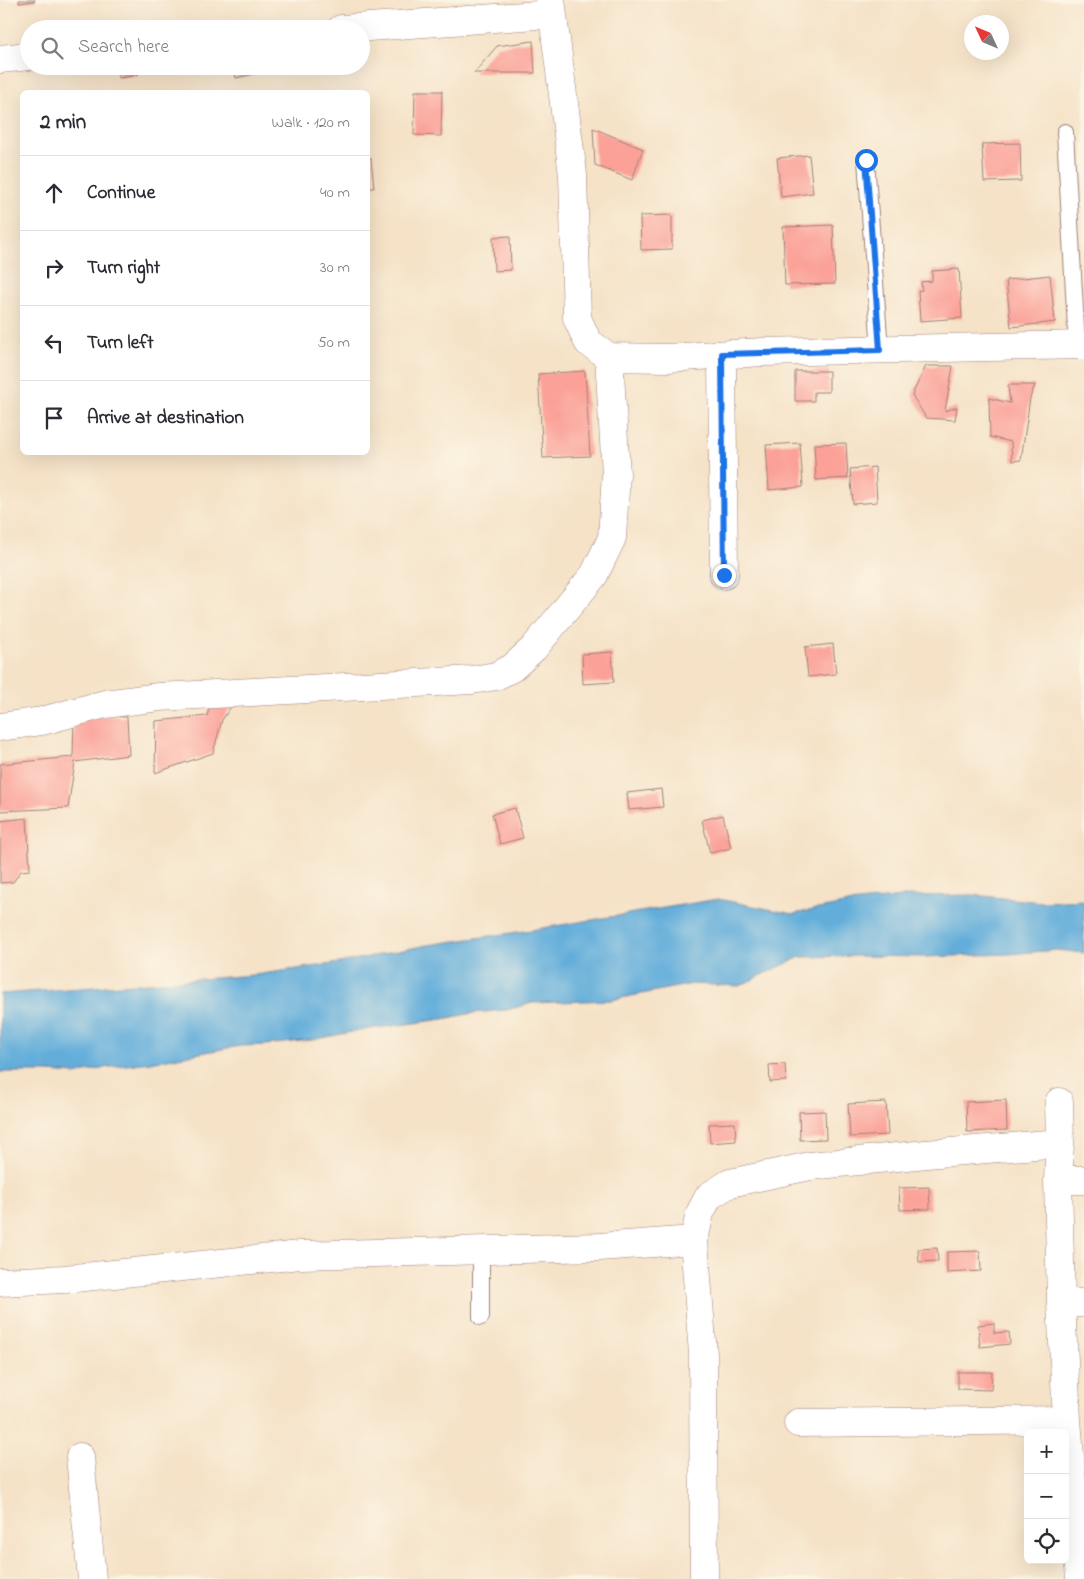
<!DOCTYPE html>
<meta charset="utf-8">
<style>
:root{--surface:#fff;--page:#f7f7f7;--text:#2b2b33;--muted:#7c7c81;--line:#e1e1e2}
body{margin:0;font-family:"Indie Flower",sans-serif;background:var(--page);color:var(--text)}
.controls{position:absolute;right:15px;bottom:15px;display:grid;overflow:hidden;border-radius:8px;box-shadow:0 5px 20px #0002}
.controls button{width:45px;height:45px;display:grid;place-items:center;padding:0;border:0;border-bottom:1px solid var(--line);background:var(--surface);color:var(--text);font:25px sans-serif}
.compass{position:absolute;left:964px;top:15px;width:45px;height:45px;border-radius:50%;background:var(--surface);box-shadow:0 5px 20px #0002;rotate:314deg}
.stop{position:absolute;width:15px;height:15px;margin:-11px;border:4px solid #1a73e8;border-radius:50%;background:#fff}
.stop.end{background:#1a73e8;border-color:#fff;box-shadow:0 1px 5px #0008}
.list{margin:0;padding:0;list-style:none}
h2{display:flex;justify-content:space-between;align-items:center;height:65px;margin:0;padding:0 20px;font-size:21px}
h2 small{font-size:16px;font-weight:400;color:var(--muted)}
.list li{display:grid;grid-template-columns:32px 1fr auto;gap:15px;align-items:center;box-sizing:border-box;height:75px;padding:0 20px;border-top:1px solid var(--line)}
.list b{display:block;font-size:19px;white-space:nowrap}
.list em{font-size:16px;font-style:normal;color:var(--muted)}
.icon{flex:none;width:28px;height:28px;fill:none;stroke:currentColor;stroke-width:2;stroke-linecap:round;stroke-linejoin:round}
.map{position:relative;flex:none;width:1084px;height:1579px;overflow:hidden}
.search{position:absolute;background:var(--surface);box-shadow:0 5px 20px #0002;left:20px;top:20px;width:350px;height:55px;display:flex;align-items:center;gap:12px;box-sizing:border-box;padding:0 18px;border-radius:28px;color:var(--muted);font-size:19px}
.panel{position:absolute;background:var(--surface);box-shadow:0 5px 20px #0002;left:20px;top:90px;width:350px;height:365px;border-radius:8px}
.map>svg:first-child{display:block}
.water{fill:#62adda;stroke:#566682}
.building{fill:#fba198}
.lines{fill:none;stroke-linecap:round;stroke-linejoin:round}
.service-casing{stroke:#a08079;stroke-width:18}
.minor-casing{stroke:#a08079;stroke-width:29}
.service{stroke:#fff;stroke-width:16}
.minor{stroke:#fff;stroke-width:28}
.route{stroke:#1a73e8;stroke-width:6}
</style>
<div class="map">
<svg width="1084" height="1579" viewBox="0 0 1084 1579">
<rect width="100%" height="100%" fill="#fcf5e5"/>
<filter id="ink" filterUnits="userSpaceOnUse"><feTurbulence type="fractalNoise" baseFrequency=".02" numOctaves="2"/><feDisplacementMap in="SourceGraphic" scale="10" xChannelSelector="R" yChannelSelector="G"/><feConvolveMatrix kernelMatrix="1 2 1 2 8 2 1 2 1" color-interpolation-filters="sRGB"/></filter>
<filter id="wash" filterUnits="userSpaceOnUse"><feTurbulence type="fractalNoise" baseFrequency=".0096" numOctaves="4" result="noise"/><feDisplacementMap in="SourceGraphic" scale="20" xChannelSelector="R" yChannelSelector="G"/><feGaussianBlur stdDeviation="1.12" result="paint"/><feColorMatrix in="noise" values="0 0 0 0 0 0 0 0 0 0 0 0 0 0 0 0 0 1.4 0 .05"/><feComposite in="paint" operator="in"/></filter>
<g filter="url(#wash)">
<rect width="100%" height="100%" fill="#f5e2c7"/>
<path class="water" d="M 973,895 L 1042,902 L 1084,900 L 1084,953 L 1056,950 L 1009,954 L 923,957 L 858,956 L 800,957 L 739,986 L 692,984 L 611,1000 L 532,1003 L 507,1010 L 473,1013 L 443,1019 L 356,1031 L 312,1040 L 265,1045 L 240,1046 L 150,1062 L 103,1068 L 76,1074 L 47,1072 L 0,1072 L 0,994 L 254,975 L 339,963 L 427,945 L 525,931 L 718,899 L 793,914 L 849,903 L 910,896 Z"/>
<g id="blocks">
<path class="building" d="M 19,0 L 35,0 L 35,1 L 19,3 Z
M 533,41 L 535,73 L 474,73 L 497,46 Z
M 118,66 L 137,66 L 138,75 L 119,78 Z
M 234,66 L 258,66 L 259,73 L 236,78 Z
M 415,91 L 442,91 L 441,136 L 414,135 Z
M 593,128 L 643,149 L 632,180 L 595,165 Z
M 1020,143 L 1021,181 L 984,182 L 982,144 Z
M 809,155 L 813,193 L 781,197 L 777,158 Z
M 368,158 L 371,158 L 374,188 L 368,188 Z
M 672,215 L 672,249 L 641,250 L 640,216 Z
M 833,225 L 835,284 L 785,285 L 783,227 Z
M 510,236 L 511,270 L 494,271 L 493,237 Z
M 959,269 L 962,318 L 920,321 L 918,291 L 922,290 L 921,282 L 932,281 L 932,271 Z
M 1050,275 L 1055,322 L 1011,327 L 1006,280 Z
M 926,366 L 953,366 L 945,411 L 957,407 L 955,420 L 926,418 L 912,395 Z
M 585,371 L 590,456 L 543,458 L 538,374 Z
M 795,371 L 829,371 L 829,392 L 814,392 L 814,401 L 795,401 Z
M 1008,385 L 1035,385 L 1030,398 L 1021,460 L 1012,461 L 1011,442 L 990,437 L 989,398 L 1010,403 Z
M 800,443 L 803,487 L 769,490 L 766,445 Z
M 846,443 L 848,478 L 816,480 L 814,444 Z
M 875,467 L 877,502 L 853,504 L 850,469 Z
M 833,644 L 836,674 L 808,677 L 805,647 Z
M 612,652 L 614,682 L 583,684 L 582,654 Z
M 212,698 L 236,699 L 222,720 L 213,753 L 155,773 L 156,721 L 207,716 Z
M 74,715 L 127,717 L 129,755 L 75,762 L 68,808 L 0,811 L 0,764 L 73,757 Z
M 661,789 L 663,807 L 629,810 L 627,793 Z
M 515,808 L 523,838 L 500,844 L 492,814 Z
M 723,815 L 731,848 L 710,853 L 702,820 Z
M 27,818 L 30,870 L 21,871 L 13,882 L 0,883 L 0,821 Z
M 785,1064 L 786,1081 L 770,1082 L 769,1065 Z
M 1006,1100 L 1007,1130 L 967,1132 L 966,1102 Z
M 886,1102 L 888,1135 L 850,1137 L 848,1104 Z
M 825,1111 L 826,1139 L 800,1140 L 799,1112 Z
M 735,1123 L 736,1141 L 710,1143 L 709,1124 Z
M 929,1187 L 930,1209 L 900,1210 L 899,1188 Z
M 937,1248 L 938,1261 L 919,1262 L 918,1249 Z
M 980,1251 L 981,1271 L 947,1273 L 947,1252 Z
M 994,1323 L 994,1333 L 1009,1332 L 1010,1344 L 980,1347 L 978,1325 Z
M 958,1372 L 992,1372 L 991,1390 L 958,1389 Z"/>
</g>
</g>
<g filter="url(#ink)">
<use href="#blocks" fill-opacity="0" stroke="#a08079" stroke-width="1"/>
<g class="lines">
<defs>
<path id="service" d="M 1065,132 L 1077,346
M 866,160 L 880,350
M 481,1250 L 481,1317"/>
<path id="minor" d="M 551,0 L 573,175 L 577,318 L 588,342 L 609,357 L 667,358 L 763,352 L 1084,345
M 341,29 L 552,14
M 0,59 L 29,56
M 722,355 L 724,575
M 0,727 L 42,721 L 105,704 L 159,697 L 472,680 L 496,676 L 512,668 L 534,648 L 594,575 L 612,538 L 616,474 L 609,357
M 1059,1102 L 1060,1143 L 1058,1180 L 1061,1303 L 1067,1420 L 1080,1579
M 1058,1180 L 1084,1180
M 694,1240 L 703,1354 L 704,1579
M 0,1282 L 65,1279 L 300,1255 L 599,1247 L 694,1240 L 700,1213 L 709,1196 L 730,1183 L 810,1166 L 926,1154 L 1060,1143
M 1061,1303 L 1084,1303
M 798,1423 L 1067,1420
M 80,1457 L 92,1579"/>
</defs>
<use href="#service" class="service-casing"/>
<use href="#minor" class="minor-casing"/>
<use href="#service" class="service"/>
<use href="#minor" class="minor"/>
</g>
</g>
<g class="lines" filter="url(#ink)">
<path class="route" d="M 724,575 L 722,354 L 880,350 L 866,160"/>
</g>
</svg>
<div class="controls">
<button>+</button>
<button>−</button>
<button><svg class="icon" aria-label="locate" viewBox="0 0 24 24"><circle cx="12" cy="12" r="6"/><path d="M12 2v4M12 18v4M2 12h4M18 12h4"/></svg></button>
</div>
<svg class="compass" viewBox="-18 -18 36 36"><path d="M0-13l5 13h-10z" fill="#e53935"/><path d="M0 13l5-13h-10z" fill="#7c7c81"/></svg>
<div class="stop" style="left:866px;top:160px"></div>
<div class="stop end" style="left:724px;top:575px"></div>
<div class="search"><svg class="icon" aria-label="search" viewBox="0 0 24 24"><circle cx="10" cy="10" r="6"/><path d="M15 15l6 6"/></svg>Search here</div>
<section class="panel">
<h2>2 min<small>Walk · 120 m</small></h2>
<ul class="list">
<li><svg class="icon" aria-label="ahead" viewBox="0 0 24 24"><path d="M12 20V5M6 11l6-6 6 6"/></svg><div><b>Continue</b></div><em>40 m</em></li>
<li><svg class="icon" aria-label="right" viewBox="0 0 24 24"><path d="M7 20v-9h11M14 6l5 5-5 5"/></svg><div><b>Turn right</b></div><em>30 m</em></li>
<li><svg class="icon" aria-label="left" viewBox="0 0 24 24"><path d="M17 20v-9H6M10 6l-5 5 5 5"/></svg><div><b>Turn left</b></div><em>50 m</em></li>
<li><svg class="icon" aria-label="arrive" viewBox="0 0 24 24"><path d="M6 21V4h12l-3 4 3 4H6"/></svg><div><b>Arrive at destination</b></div></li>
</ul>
</section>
</div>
